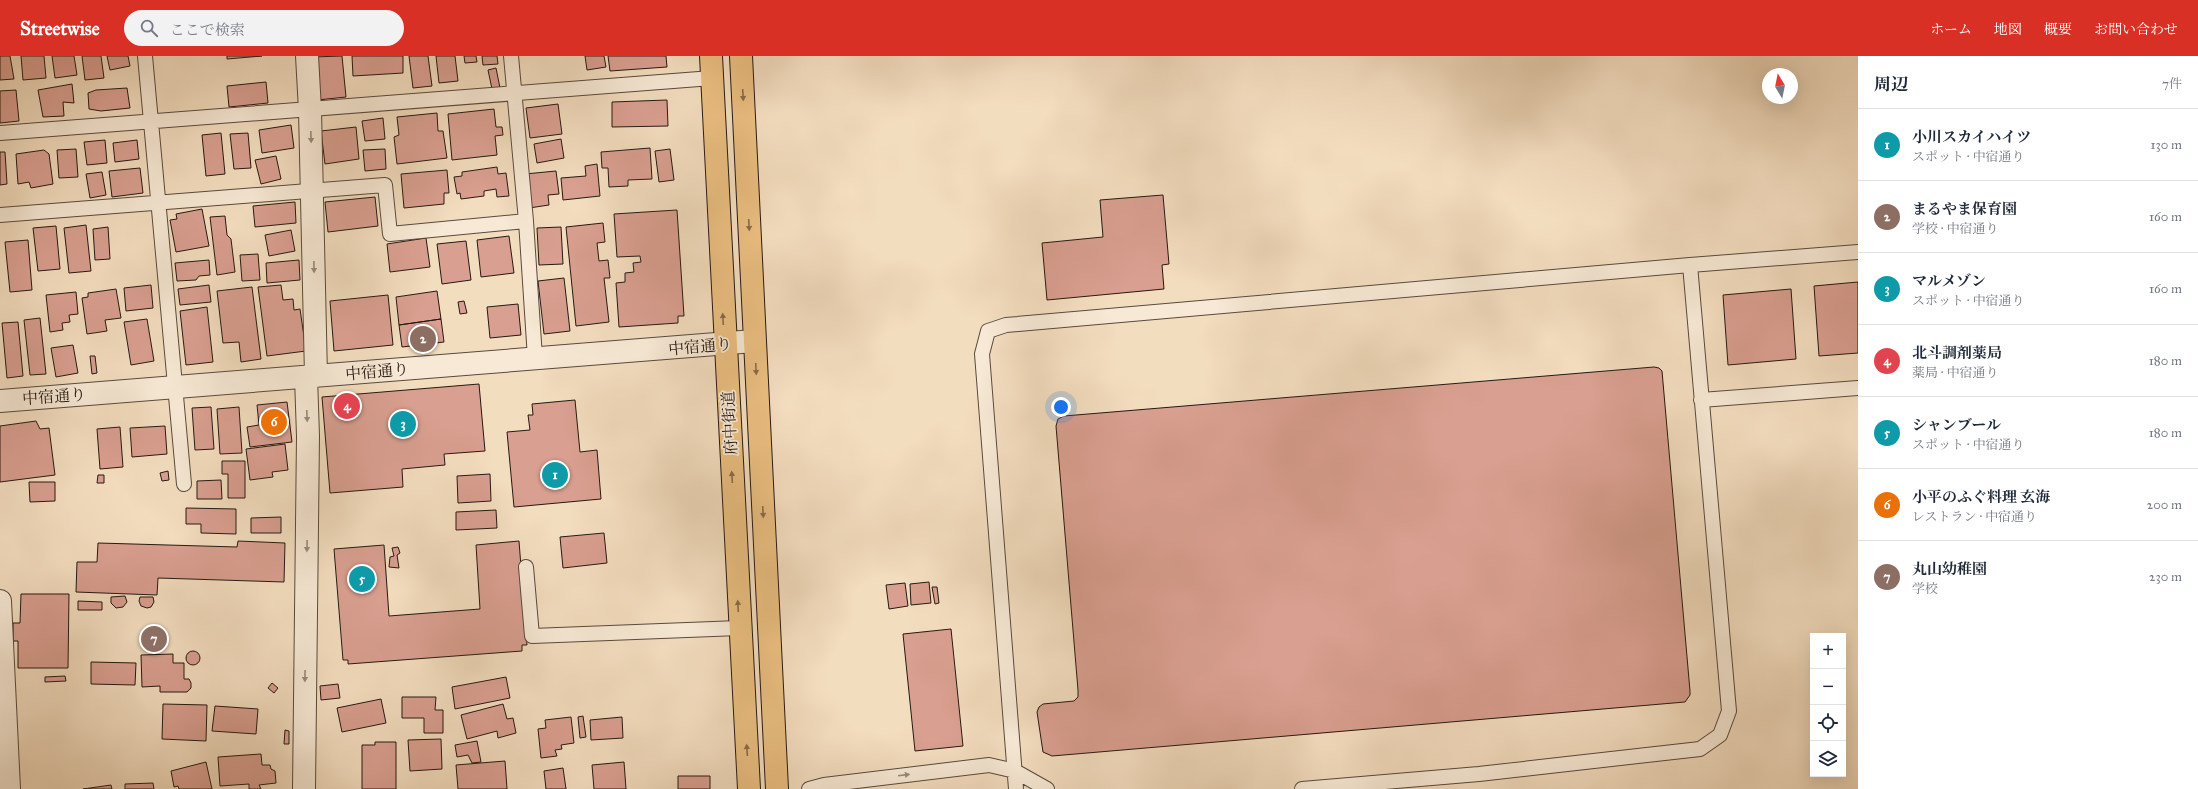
<!DOCTYPE html>
<html lang="ja">
<meta charset="utf-8">
<style>
:root{--surface:#fff;--page:#f2f2f3;--text:#1f2937;--muted:#747a83;--line:#e0e1e3;--accent:#d93025}
body{margin:0;font-family:"IM FELL Great Primer","Noto Serif JP",serif;background:var(--page);color:var(--text)}
.controls{position:absolute;right:12px;bottom:12px;display:grid;overflow:hidden;border-radius:0px;box-shadow:0 4px 16px #0002}
.controls button{width:36px;height:36px;display:grid;place-items:center;padding:0;border:0;border-bottom:1px solid var(--line);background:var(--surface);color:var(--text);font:20px sans-serif}
.compass{position:absolute;left:1762px;top:12px;width:36px;height:36px;border-radius:50%;background:var(--surface);box-shadow:0 4px 16px #0002;rotate:350deg}
.you{position:absolute;left:1061px;top:351px;width:14px;height:14px;margin:-10px;border:3px solid #fff;border-radius:50%;background:#1a73e8;box-shadow:0 0 0 6px #1a73e833}
.badge{display:grid;place-items:center;width:26px;height:26px;border-radius:50%;background:var(--accent);color:#fff;font-size:13px;font-weight:700}
.pin{position:absolute;translate:-50% -50%;border:2px solid #fff;box-shadow:0 1px 4px #0006}
.list{margin:0;padding:0;list-style:none}
h2{display:flex;justify-content:space-between;align-items:center;height:52px;margin:0;padding:0 16px;font-size:17px}
h2 small{font-size:13px;font-weight:400;color:var(--muted)}
.list li{display:grid;grid-template-columns:26px 1fr auto;gap:12px;align-items:center;box-sizing:border-box;height:72px;padding:0 16px;border-top:1px solid var(--line)}
.list b{display:block;font-size:15px;white-space:nowrap}
.list p{margin:0;font-size:13px;white-space:nowrap;color:var(--muted)}
.list em{font-size:13px;font-style:normal;color:var(--muted)}
.icon{flex:none;width:22px;height:22px;fill:none;stroke:currentColor;stroke-width:2;stroke-linecap:round;stroke-linejoin:round}
.map{position:relative;flex:none;width:1858px;height:733px;overflow:hidden}
header{display:flex;align-items:center;gap:24px;box-sizing:border-box;height:56px;padding:0 20px;background:var(--accent);color:#fff}
header strong{font-size:19px}
nav{display:flex;gap:22px;margin-inline-start:auto;font-size:14px}
.search{width:280px;height:36px;background:var(--page);display:flex;align-items:center;gap:10px;box-sizing:border-box;padding:0 14px;border-radius:22px;color:var(--muted);font-size:15px}
main{display:flex}
aside{flex:1;background:var(--surface)}
.map>svg:first-child{display:block}
.building{fill:#d99f90;stroke:#261813}
.lines{fill:none;stroke-linecap:round;stroke-linejoin:round}
.service-casing{stroke:#59493e;stroke-width:16}
.minor-casing{stroke:#59493e;stroke-width:24}
.primary-casing{stroke:#261813;stroke-width:24}
.service{stroke:#f7e9d5;stroke-width:14}
.minor{stroke:#f7e9d5;stroke-width:22}
.primary{stroke:#eabe80;stroke-width:22}
.oneway{fill:#886b4a}
.oneway2{fill:#998b7e}
.labels{text-anchor:middle;stroke-width:3.5;stroke-linejoin:round;paint-order:stroke}
.street-label{font-size:16px;fill:#261813;stroke:#f7e9d5}
</style>
<header>
<strong>Streetwise</strong>
<div class="search"><svg class="icon" aria-label="search" viewBox="0 0 24 24"><circle cx="10" cy="10" r="6"/><path d="M15 15l6 6"/></svg>ここで検索</div>
<nav><a>ホーム</a><a>地図</a><a>概要</a><a>お問い合わせ</a></nav>
</header>
<main>
<div class="map">
<svg width="1858" height="733" viewBox="0 0 1858 733">
<rect width="100%" height="100%" fill="#f3ddbf"/>
<filter id="stains"><feTurbulence type="fractalNoise" baseFrequency=".005" numOctaves="4"/><feColorMatrix values="0 0 0 0 .2 0 0 0 0 .09 0 0 0 0 .02 0 0 0 .5 -.17"/></filter>
<radialGradient id="worn" r=".72"><stop offset=".6" stop-color="#630" stop-opacity="0"/><stop offset="1" stop-color="#630" stop-opacity=".3"/></radialGradient>
<path class="building" d="M 0,0 L 10,0 L 14,23 L 0,24 Z
M 21,0 L 44,0 L 46,22 L 23,24 Z
M 52,0 L 74,0 L 77,19 L 55,22 Z
M 82,0 L 101,0 L 104,22 L 85,24 Z
M 107,0 L 128,0 L 130,10 L 110,14 Z
M 227,0 L 262,0 L 227,3 Z
M 342,0 L 346,41 L 317,44 L 313,1 Z
M 352,0 L 403,0 L 403,17 L 353,20 Z
M 409,0 L 428,0 L 432,30 L 413,32 Z
M 436,0 L 455,0 L 458,25 L 439,27 Z
M 464,0 L 476,0 L 477,6 L 465,7 Z
M 482,0 L 497,0 L 498,8 L 483,9 Z
M 585,0 L 604,0 L 606,11 L 587,14 Z
M 608,0 L 666,0 L 667,11 L 610,15 Z
M 496,12 L 500,32 L 492,33 L 488,14 Z
M 266,26 L 268,47 L 229,51 L 227,30 Z
M 72,28 L 74,47 L 63,46 L 64,60 L 43,61 L 38,34 Z
M 127,32 L 130,52 L 101,55 L 89,53 L 88,37 L 96,34 Z
M 16,34 L 19,65 L 0,67 L 0,35 Z
M 667,44 L 668,70 L 612,71 L 612,46 Z
M 558,48 L 562,78 L 530,82 L 526,52 Z
M 494,53 L 496,71 L 502,71 L 503,79 L 495,80 L 497,99 L 452,104 L 448,58 Z
M 437,57 L 438,75 L 443,75 L 447,102 L 397,108 L 394,81 L 399,79 L 397,61 Z
M 383,62 L 385,83 L 365,85 L 362,65 Z
M 291,69 L 294,92 L 262,97 L 259,74 Z
M 356,71 L 359,103 L 325,108 L 321,75 Z
M 221,77 L 225,118 L 206,120 L 202,79 Z
M 248,77 L 251,112 L 234,113 L 230,78 Z
M 561,83 L 564,102 L 537,107 L 534,88 Z
M 105,84 L 107,107 L 87,109 L 84,86 Z
M 137,84 L 139,103 L 115,106 L 113,87 Z
M 650,92 L 652,123 L 628,124 L 628,130 L 609,131 L 608,112 L 602,112 L 601,96 Z
M 76,93 L 78,121 L 59,122 L 57,94 Z
M 385,93 L 386,113 L 365,115 L 363,94 Z
M 670,93 L 674,124 L 659,126 L 655,95 Z
M 44,94 L 49,98 L 53,128 L 31,132 L 29,126 L 18,128 L 16,98 Z
M 0,96 L 5,96 L 7,128 L 0,129 Z
M 276,100 L 281,123 L 261,128 L 255,104 Z
M 597,108 L 600,140 L 563,144 L 561,122 L 586,120 L 585,110 Z
M 497,111 L 498,118 L 506,117 L 509,140 L 497,141 L 496,133 L 484,135 L 484,140 L 461,143 L 460,137 L 457,138 L 454,121 L 462,120 L 462,116 Z
M 140,112 L 143,137 L 112,141 L 109,115 Z
M 447,114 L 449,137 L 444,137 L 444,148 L 404,152 L 401,118 Z
M 556,115 L 559,138 L 548,139 L 549,149 L 529,152 L 525,118 Z
M 102,116 L 106,139 L 90,142 L 86,118 Z
M 1163,139 L 1169,208 L 1162,209 L 1164,233 L 1047,244 L 1042,187 L 1103,181 L 1100,144 Z
M 375,141 L 378,170 L 328,176 L 325,146 Z
M 295,146 L 296,167 L 255,171 L 253,150 Z
M 202,153 L 209,190 L 176,196 L 170,164 L 177,163 L 176,158 Z
M 677,154 L 684,260 L 678,260 L 678,267 L 619,271 L 616,227 L 625,226 L 625,217 L 634,216 L 633,207 L 641,206 L 640,200 L 617,201 L 614,158 Z
M 225,160 L 227,179 L 231,183 L 235,216 L 217,219 L 210,161 Z
M 603,167 L 605,186 L 597,187 L 599,205 L 608,204 L 610,222 L 604,222 L 609,266 L 576,270 L 566,171 Z
M 86,169 L 91,215 L 69,217 L 64,172 Z
M 56,170 L 60,213 L 38,215 L 33,172 Z
M 108,171 L 110,203 L 95,204 L 93,173 Z
M 561,171 L 563,208 L 539,209 L 537,172 Z
M 291,174 L 295,195 L 269,200 L 265,179 Z
M 509,180 L 514,217 L 481,221 L 477,184 Z
M 426,182 L 430,211 L 390,216 L 387,188 Z
M 28,184 L 32,234 L 10,236 L 5,186 Z
M 466,185 L 471,224 L 442,228 L 437,188 Z
M 258,198 L 260,224 L 242,225 L 240,199 Z
M 209,204 L 210,219 L 199,220 L 196,224 L 177,225 L 175,207 Z
M 299,204 L 300,224 L 267,227 L 266,207 Z
M 564,222 L 570,275 L 544,278 L 538,225 Z
M 1858,226 L 1858,297 L 1819,300 L 1814,230 Z
M 151,229 L 153,252 L 126,255 L 124,232 Z
M 209,229 L 211,246 L 180,249 L 178,233 Z
M 281,229 L 283,244 L 293,243 L 294,254 L 300,253 L 306,295 L 267,300 L 258,231 Z
M 252,231 L 261,303 L 241,306 L 239,286 L 223,287 L 217,235 Z
M 116,233 L 121,262 L 105,264 L 107,275 L 87,278 L 82,242 L 88,241 L 88,237 Z
M 1791,233 L 1796,303 L 1728,309 L 1723,239 Z
M 437,235 L 441,263 L 399,269 L 396,241 Z
M 76,236 L 78,258 L 69,259 L 70,266 L 62,267 L 63,274 L 50,276 L 46,239 Z
M 388,239 L 393,289 L 334,295 L 330,245 Z
M 464,245 L 467,257 L 460,258 L 458,246 Z
M 518,248 L 521,279 L 490,282 L 487,251 Z
M 207,251 L 213,306 L 186,309 L 180,255 Z
M 40,262 L 46,318 L 30,319 L 24,264 Z
M 147,263 L 154,305 L 131,309 L 124,266 Z
M 441,263 L 444,286 L 402,291 L 399,269 Z
M 18,266 L 23,320 L 7,322 L 2,267 Z
M 73,289 L 78,317 L 56,321 L 51,292 Z
M 90,300 L 95,300 L 97,317 L 92,318 Z
M 1654,311 L 1659,312 L 1662,315 L 1690,635 L 1690,639 L 1685,646 L 1052,700 L 1043,696 L 1037,656 L 1039,651 L 1043,648 L 1074,645 L 1078,641 L 1078,634 L 1056,370 L 1058,363 L 1064,360 Z
M 479,328 L 485,395 L 444,398 L 445,409 L 402,413 L 403,431 L 330,437 L 322,341 Z
M 575,344 L 580,396 L 597,394 L 601,443 L 514,451 L 507,376 L 530,374 L 528,359 L 533,359 L 532,348 Z
M 287,346 L 292,386 L 250,391 L 247,371 L 259,369 L 257,349 Z
M 211,351 L 214,393 L 195,394 L 192,352 Z
M 239,351 L 242,397 L 220,398 L 217,353 Z
M 36,365 L 40,373 L 49,372 L 55,419 L 0,426 L 0,370 Z
M 165,370 L 167,398 L 132,401 L 130,372 Z
M 120,371 L 123,411 L 100,413 L 97,373 Z
M 285,388 L 288,414 L 272,416 L 273,421 L 250,424 L 246,393 Z
M 222,405 L 245,405 L 245,442 L 228,442 L 228,418 L 222,418 Z
M 168,415 L 169,424 L 162,425 L 160,417 Z
M 490,418 L 491,445 L 458,447 L 457,420 Z
M 98,419 L 104,419 L 104,427 L 97,427 Z
M 221,424 L 222,443 L 197,443 L 197,425 Z
M 29,426 L 55,426 L 55,445 L 30,446 Z
M 186,452 L 236,453 L 236,478 L 201,477 L 201,468 L 186,468 Z
M 496,454 L 497,472 L 456,474 L 456,456 Z
M 281,461 L 281,477 L 251,477 L 251,462 Z
M 604,477 L 607,507 L 563,512 L 560,481 Z
M 238,485 L 285,487 L 284,526 L 158,522 L 157,539 L 76,536 L 77,506 L 97,506 L 98,487 L 237,491 Z
M 519,485 L 527,589 L 522,589 L 522,595 L 348,608 L 348,604 L 343,604 L 334,493 L 384,489 L 389,560 L 480,553 L 476,489 Z
M 398,491 L 400,497 L 397,499 L 399,512 L 389,511 L 390,501 L 394,500 L 392,492 Z
M 929,526 L 931,547 L 911,549 L 910,528 Z
M 905,527 L 908,550 L 889,553 L 886,529 Z
M 932,531 L 937,531 L 939,547 L 935,548 Z
M 21,538 L 69,538 L 68,612 L 18,612 L 18,585 L 13,585 L 13,567 L 20,567 Z
M 125,540 L 127,546 L 123,551 L 116,552 L 111,547 L 111,541 Z
M 140,541 L 153,541 L 154,546 L 151,551 L 147,552 L 141,550 L 139,545 Z
M 78,545 L 102,546 L 102,554 L 78,554 Z
M 951,573 L 963,690 L 915,695 L 903,578 Z
M186 602a7 7 0 1 1 14 0a7 7 0 1 1-14 0Z
M 173,598 L 173,607 L 184,607 L 184,623 L 189,623 L 191,627 L 191,632 L 187,636 L 160,636 L 160,630 L 142,631 L 141,599 Z
M 91,606 L 136,607 L 135,629 L 91,628 Z
M 65,620 L 66,625 L 45,626 L 45,621 Z
M 506,621 L 510,642 L 455,653 L 452,631 Z
M 272,627 L 278,632 L 274,637 L 268,632 Z
M 338,628 L 340,642 L 321,644 L 320,630 Z
M 402,641 L 436,641 L 435,654 L 443,654 L 443,677 L 424,677 L 424,662 L 402,662 Z
M 381,643 L 386,667 L 342,676 L 337,652 Z
M 163,648 L 207,649 L 206,685 L 162,683 Z
M 503,648 L 507,663 L 513,662 L 516,677 L 498,682 L 497,675 L 467,683 L 461,659 Z
M 215,650 L 258,653 L 256,678 L 212,675 Z
M 583,660 L 586,681 L 580,682 L 578,661 Z
M 571,661 L 574,687 L 561,689 L 562,693 L 555,694 L 557,700 L 541,702 L 538,673 L 546,672 L 545,664 Z
M 622,661 L 623,682 L 591,684 L 590,664 Z
M 285,674 L 289,675 L 289,688 L 284,688 Z
M 441,683 L 442,713 L 410,715 L 408,684 Z
M 477,685 L 481,706 L 472,707 L 468,699 L 457,701 L 455,689 Z
M 375,686 L 396,686 L 396,733 L 362,733 L 362,689 L 375,689 Z
M 261,698 L 262,709 L 270,709 L 271,713 L 275,715 L 276,727 L 259,729 L 261,733 L 249,733 L 249,728 L 220,730 L 218,701 Z
M 505,705 L 507,733 L 458,733 L 456,709 Z
M 206,706 L 212,733 L 179,733 L 178,730 L 174,731 L 171,715 Z
M 624,706 L 626,733 L 594,733 L 592,709 Z
M 563,712 L 566,733 L 546,733 L 544,715 Z
M 678,720 L 710,720 L 710,733 L 678,733 Z
M 153,727 L 154,733 L 125,733 L 125,728 Z
M 111,729 L 112,733 L 83,733 Z"/>
<g class="lines">
<defs>
<path id="service" d="M 145,0 L 184,428
M 511,0 L 526,165 L 535,302
M 0,77 L 712,22
M 0,159 L 385,129 L 390,178 L 526,165
M 1690,209 L 1858,196
M 1701,344 L 1858,332
M 526,511 L 532,580 L 739,572
M 809,733 L 824,729 L 989,709 L 1015,715 L 1047,733
M 1016,733 L 982,298 L 988,275 L 1006,269 L 1690,209 L 1729,655 L 1720,679 L 1700,693 L 1479,718 L 1302,733"/>
<path id="minor" d="M 307,0 L 310,54 L 316,320
M 0,345 L 754,285
M 0,545 L 9,733
M 304,733 L 308,380 L 306,321"/>
<path id="primary" d="M 711,0 L 749,733
M 741,0 L 777,733"/>
</defs>
<use href="#service" class="service-casing"/>
<use href="#minor" class="minor-casing"/>
<use href="#primary" class="primary-casing"/>
<use href="#service" class="service"/>
<use href="#minor" class="minor"/>
<use href="#primary" class="primary"/>
</g>
<defs><path id="oneway-solid" d="M-6-.8H1V-3.2L6.5 0L1 3.2V.8H-6Z"/></defs>
<g class="oneway">
<use href="#oneway-solid" transform="translate(743 39) rotate(87)"/>
<use href="#oneway-solid" transform="translate(749 169) rotate(87)"/>
<use href="#oneway-solid" transform="translate(723 263) rotate(-93)"/>
<use href="#oneway-solid" transform="translate(756 313) rotate(87)"/>
<use href="#oneway-solid" transform="translate(732 421) rotate(-93)"/>
<use href="#oneway-solid" transform="translate(763 456) rotate(87)"/>
<use href="#oneway-solid" transform="translate(738 550) rotate(-93)"/>
<use href="#oneway-solid" transform="translate(747 694) rotate(-94)"/>
</g>
<g class="oneway2">
<use href="#oneway-solid" transform="translate(311 81) rotate(88)"/>
<use href="#oneway-solid" transform="translate(314 211) rotate(89)"/>
<use href="#oneway-solid" transform="translate(307 360) rotate(88)"/>
<use href="#oneway-solid" transform="translate(307 490) rotate(91)"/>
<use href="#oneway-solid" transform="translate(305 620) rotate(91)"/>
<use href="#oneway-solid" transform="translate(904 719) rotate(-7)"/>
</g>
<g class="labels">
<g class="street-label">
<text transform="translate(700 290) rotate(-5)" y="6">中宿通り</text>
<text transform="translate(377 315) rotate(-5)" y="6">中宿通り</text>
<text transform="translate(54 340) rotate(-4)" y="6">中宿通り</text>
<text transform="translate(729 367) rotate(-93)" y="6">府中街道</text>
</g>
</g>
<rect width="100%" height="100%" filter="url(#stains)"/>
<rect width="100%" height="100%" fill="url(#worn)"/>
</svg>
<div class="controls">
<button>+</button>
<button>−</button>
<button><svg class="icon" aria-label="locate" viewBox="0 0 24 24"><circle cx="12" cy="12" r="6"/><path d="M12 2v4M12 18v4M2 12h4M18 12h4"/></svg></button>
<button><svg class="icon" aria-label="layers" viewBox="0 0 24 24"><path d="M12 4l9 5-9 5-9-5zM3 14l9 5 9-5"/></svg></button>
</div>
<svg class="compass" viewBox="-18 -18 36 36"><path d="M0-13l5 13h-10z" fill="#e53935"/><path d="M0 13l5-13h-10z" fill="#747a83"/></svg>
<div class="you"></div>
<div class="pin badge" style="left:555px;top:419px;background:#0f9aa8">1</div>
<div class="pin badge" style="left:423px;top:283px;background:#8d6e63">2</div>
<div class="pin badge" style="left:403px;top:368px;background:#0f9aa8">3</div>
<div class="pin badge" style="left:347px;top:350px;background:#e0444e">4</div>
<div class="pin badge" style="left:362px;top:523px;background:#0f9aa8">5</div>
<div class="pin badge" style="left:274px;top:366px;background:#e8710a">6</div>
<div class="pin badge" style="left:154px;top:583px;background:#8d6e63">7</div>
</div>
<aside>
<h2>周辺<small>7件</small></h2>
<ul class="list">
<li><span class="badge" style="background:#0f9aa8">1</span><div><b>小川スカイハイツ</b><p>スポット · 中宿通り</p></div><em>130 m</em></li>
<li><span class="badge" style="background:#8d6e63">2</span><div><b>まるやま保育園</b><p>学校 · 中宿通り</p></div><em>160 m</em></li>
<li><span class="badge" style="background:#0f9aa8">3</span><div><b>マルメゾン</b><p>スポット · 中宿通り</p></div><em>160 m</em></li>
<li><span class="badge" style="background:#e0444e">4</span><div><b>北斗調剤薬局</b><p>薬局 · 中宿通り</p></div><em>180 m</em></li>
<li><span class="badge" style="background:#0f9aa8">5</span><div><b>シャンブール</b><p>スポット · 中宿通り</p></div><em>180 m</em></li>
<li><span class="badge" style="background:#e8710a">6</span><div><b>小平のふぐ料理 玄海</b><p>レストラン · 中宿通り</p></div><em>200 m</em></li>
<li><span class="badge" style="background:#8d6e63">7</span><div><b>丸山幼稚園</b><p>学校</p></div><em>230 m</em></li>
</ul>
</aside>
</main>
